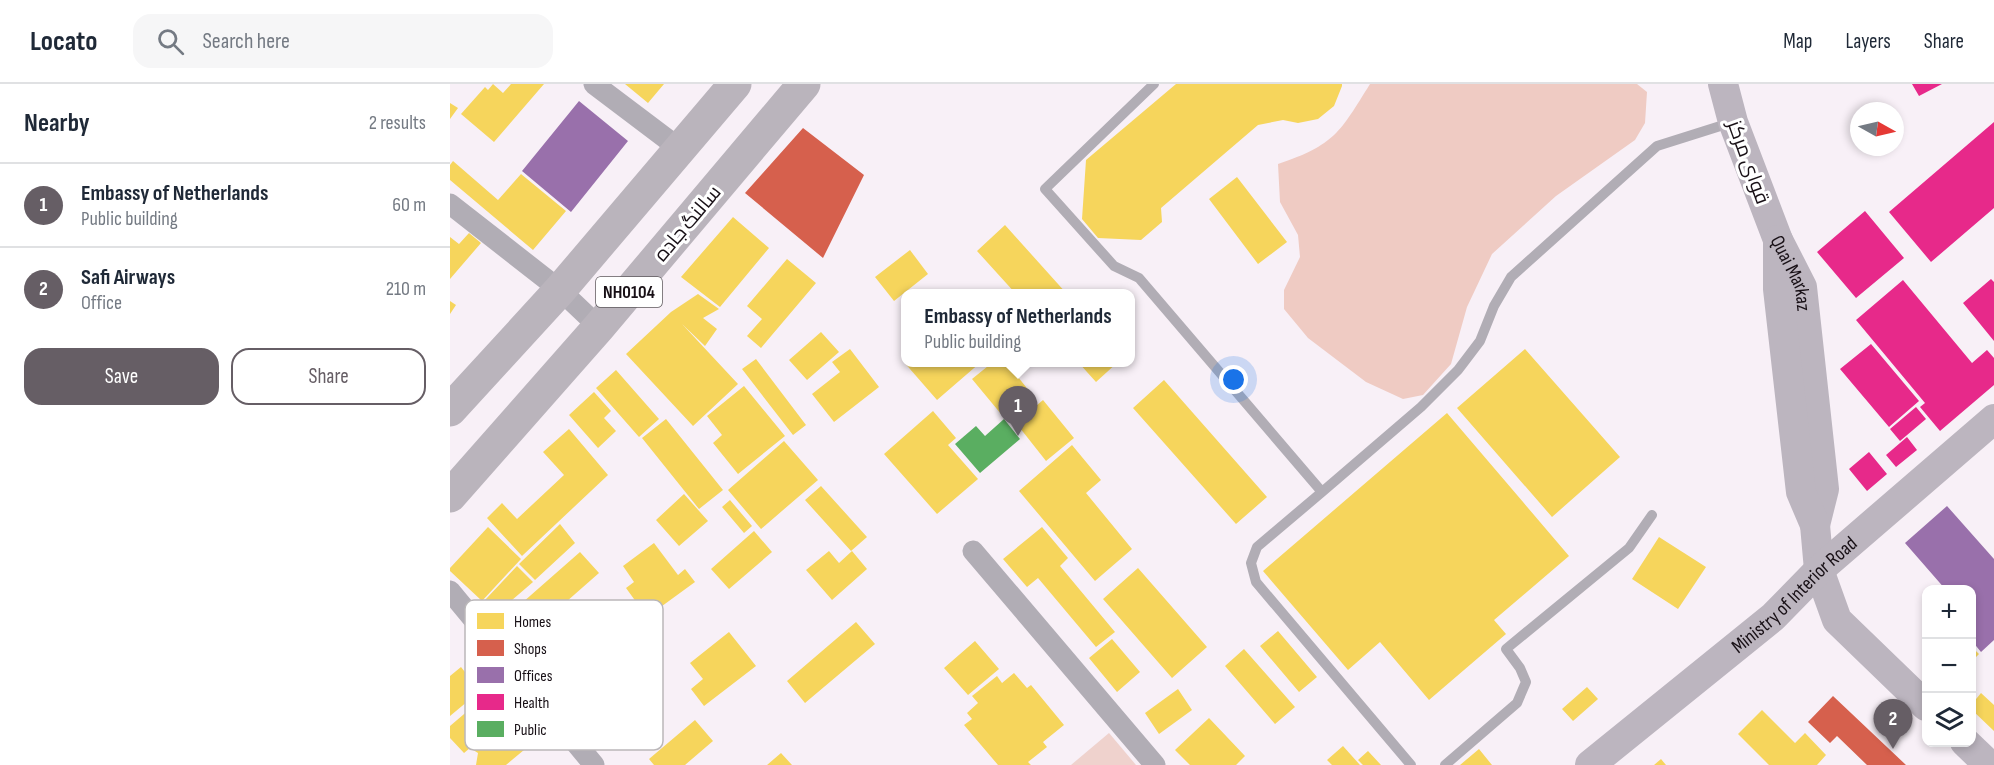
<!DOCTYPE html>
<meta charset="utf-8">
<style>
:root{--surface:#fff;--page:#f6f6f7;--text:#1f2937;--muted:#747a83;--line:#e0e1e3;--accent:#665e65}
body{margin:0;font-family:"Sofia Sans Condensed",Cairo,sans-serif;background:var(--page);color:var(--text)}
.controls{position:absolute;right:18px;bottom:18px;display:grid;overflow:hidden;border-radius:12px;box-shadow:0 3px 9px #0003}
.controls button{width:54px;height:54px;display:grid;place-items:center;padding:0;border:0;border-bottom:2px solid var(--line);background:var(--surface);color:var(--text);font:30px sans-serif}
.compass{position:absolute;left:1400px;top:18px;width:54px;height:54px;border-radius:50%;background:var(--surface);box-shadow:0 3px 9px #0003;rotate:98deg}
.you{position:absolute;left:784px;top:296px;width:21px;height:21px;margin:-15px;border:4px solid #fff;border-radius:50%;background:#1a73e8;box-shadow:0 0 0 9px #1a73e833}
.badge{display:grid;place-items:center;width:39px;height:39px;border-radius:50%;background:var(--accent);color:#fff;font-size:20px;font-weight:700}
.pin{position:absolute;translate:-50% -50px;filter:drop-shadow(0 2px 3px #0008)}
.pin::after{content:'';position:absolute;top:32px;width:21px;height:18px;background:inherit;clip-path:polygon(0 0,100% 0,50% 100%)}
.popup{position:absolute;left:451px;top:205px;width:234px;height:78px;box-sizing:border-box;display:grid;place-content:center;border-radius:12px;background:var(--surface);filter:drop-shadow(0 2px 4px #0005);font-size:20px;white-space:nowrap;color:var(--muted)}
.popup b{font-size:22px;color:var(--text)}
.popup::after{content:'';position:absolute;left:50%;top:100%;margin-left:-12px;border:12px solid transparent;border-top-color:var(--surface)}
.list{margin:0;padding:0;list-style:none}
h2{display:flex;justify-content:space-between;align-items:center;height:78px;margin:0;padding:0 24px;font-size:26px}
h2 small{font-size:20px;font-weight:400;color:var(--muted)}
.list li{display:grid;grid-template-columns:39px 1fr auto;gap:18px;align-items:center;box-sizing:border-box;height:84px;padding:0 24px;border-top:2px solid var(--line)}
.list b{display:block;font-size:22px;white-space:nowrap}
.list p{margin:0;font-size:20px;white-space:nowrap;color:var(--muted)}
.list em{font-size:20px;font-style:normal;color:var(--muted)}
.actions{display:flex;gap:12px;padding:18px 24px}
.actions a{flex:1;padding:14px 0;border:2px solid var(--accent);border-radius:18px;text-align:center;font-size:21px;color:var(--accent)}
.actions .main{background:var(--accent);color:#fff}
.icon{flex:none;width:33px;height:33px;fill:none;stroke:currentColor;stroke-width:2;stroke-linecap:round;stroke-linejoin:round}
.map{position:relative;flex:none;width:1544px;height:681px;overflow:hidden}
header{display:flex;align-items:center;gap:36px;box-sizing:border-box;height:84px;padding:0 30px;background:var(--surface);border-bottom:2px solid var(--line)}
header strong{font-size:28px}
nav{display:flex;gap:33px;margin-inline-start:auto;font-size:21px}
.search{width:420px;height:54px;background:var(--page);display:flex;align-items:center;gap:15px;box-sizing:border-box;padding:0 21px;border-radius:18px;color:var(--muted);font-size:22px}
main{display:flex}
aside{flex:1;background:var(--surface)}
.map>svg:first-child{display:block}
.green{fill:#efd2cd}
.forest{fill:#efcbc3}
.homes{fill:#f6d55c}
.shops{fill:#d6604d}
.offices{fill:#9970ab}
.health{fill:#e7298a}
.public{fill:#5aae61}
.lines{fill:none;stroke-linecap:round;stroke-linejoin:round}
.lane{stroke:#b1adb5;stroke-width:10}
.street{stroke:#b1adb5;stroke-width:21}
.secondary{stroke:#bcb5bf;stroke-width:30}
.highway{stroke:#bab4bc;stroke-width:33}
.labels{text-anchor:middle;stroke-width:6;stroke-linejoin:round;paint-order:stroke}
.shield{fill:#fff;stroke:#5d585c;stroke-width:1.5}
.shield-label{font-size:18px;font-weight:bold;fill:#181016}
.street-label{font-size:20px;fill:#181016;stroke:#fff}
.key{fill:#fff;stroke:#bab7b9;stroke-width:1.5}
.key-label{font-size:16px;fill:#181016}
</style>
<header>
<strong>Locato</strong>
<div class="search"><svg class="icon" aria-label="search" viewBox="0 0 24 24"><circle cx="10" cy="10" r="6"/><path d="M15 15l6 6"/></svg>Search here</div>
<nav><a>Map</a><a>Layers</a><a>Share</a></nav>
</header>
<main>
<aside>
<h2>Nearby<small>2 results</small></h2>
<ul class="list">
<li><span class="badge">1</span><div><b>Embassy of Netherlands</b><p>Public building</p></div><em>60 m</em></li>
<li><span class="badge">2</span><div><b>Safi Airways</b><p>Office</p></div><em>210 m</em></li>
</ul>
<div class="actions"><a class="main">Save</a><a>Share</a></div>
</aside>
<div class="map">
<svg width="1544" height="681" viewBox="0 0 1544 681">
<rect width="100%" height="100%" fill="#f8f0f7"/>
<path class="green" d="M 659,649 L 686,681 L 621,681 Z"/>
<path class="forest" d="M 920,0 L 1187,0 L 1197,8 L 1195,39 L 1185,56 L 1106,112 L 1042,170 L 1017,223 L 1001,280 L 973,311 L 953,315 L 916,298 L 858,254 L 834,225 L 834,206 L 850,173 L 848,151 L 830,118 L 828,80 C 885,61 890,48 920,0 Z"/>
<path class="homes" d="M 43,0 L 53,9 L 61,0 L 94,0 L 44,58 L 11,30 L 35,3 L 38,6 Z
M 175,0 L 214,0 L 198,19 Z
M 726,0 L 892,0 L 892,2 L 884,22 L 868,35 L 848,39 L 833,36 L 808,41 L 711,124 L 712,138 L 691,156 L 648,154 L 632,135 L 636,76 Z
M 0,19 L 8,24 L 0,35 Z
M 3,77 L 48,116 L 71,90 L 116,127 L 83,166 L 0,96 L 0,81 Z
M 787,93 L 837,158 L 808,180 L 759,115 Z
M 283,133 L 319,164 L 270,223 L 231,193 Z
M 555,141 L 617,210 L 566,210 L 527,167 Z
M 19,149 L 31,159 L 0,195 L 0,153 L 9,160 Z
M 460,166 L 478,190 L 444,217 L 425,193 Z
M 337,175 L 366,199 L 311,264 L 297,252 L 312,235 L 297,222 Z
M 248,210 L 269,225 L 253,234 L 267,245 L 255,262 L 232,240 L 288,300 L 243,342 L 176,270 L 221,228 Z
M 0,217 L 6,221 L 0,230 Z
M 371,248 L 389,268 L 357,296 L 339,276 Z
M 400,265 L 429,303 L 384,338 L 362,310 L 390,288 L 382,278 Z
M 1075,265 L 1170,373 L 1102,433 L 1007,324 Z
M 456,274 L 456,278 L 531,278 L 487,316 L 453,277 Z
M 306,275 L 356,341 L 343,351 L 292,285 Z
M 543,278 L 556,278 L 584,313 L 556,336 L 522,295 Z
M 628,278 L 668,278 L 646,298 Z
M 166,286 L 209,335 L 189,353 L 146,304 Z
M 714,296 L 817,413 L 786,440 L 683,324 Z
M 294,302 L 335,352 L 288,390 L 263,359 L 272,351 L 257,332 Z
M 144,308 L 161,327 L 154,334 L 166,347 L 148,364 L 119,331 Z
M 593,316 L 624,354 L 596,377 L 566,339 Z
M 483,327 L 506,354 L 498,361 L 528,395 L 487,430 L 434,370 Z
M 997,329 L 1119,472 L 1044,536 L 1056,550 L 979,616 L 930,558 L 898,586 L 813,487 Z
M 216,335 L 273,406 L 249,425 L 192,354 Z
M 119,345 L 158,391 L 72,472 L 37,434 L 52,419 L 67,435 L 114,391 L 93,368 Z
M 334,357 L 368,396 L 311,445 L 278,406 Z
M 622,361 L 651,396 L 636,409 L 682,465 L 645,497 L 569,407 Z
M 371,402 L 417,453 L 401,467 L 355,416 Z
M 234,410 L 258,437 L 229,462 L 206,436 Z
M 280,416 L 302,442 L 294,449 L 272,423 Z
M 110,440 L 125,459 L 85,496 L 69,480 Z
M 38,443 L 71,475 L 32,517 L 0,487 L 0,484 Z
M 592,443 L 618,474 L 610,482 L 665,548 L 646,563 L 588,494 L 577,503 L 553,475 Z
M 304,447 L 322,468 L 279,505 L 261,485 Z
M 1209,453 L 1256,483 L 1228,525 L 1182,495 Z
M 204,459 L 228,491 L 235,485 L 245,498 L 197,533 L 176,504 L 184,498 L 173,482 Z
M 379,467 L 389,479 L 402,467 L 417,485 L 382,516 L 356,486 Z
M 130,468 L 149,489 L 67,561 L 48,540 Z
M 67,482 L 83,498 L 48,528 L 35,516 Z
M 688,484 L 757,563 L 722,594 L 653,515 Z
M 138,525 L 172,566 L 124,607 L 89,565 Z
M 406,538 L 425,560 L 355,619 L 337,597 Z
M 828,547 L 867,593 L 849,608 L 810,562 Z
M 279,548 L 306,582 L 254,622 L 241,605 L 253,595 L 240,579 Z
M 662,555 L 690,588 L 667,608 L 639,574 Z
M 525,557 L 549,585 L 518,611 L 494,584 Z
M 1522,563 L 1529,570 L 1522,577 Z
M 794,565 L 845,623 L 825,640 L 775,582 Z
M 11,583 L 30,607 L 0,632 L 0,592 Z
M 564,589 L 577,604 L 581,601 L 614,641 L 593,658 L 597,663 L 578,678 L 581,681 L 548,681 L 514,641 L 522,635 L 517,629 L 528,619 L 522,612 L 547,592 L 552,599 Z
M 1137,603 L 1148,615 L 1123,637 L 1112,625 Z
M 728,605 L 742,626 L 709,650 L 695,629 Z
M 1531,609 L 1544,621 L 1544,647 L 1522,626 L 1522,620 Z
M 27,619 L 49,643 L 59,636 L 80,661 L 56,681 L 26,681 L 28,669 L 20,664 L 14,669 L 0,654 L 0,642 Z
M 1312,626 L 1345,659 L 1355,649 L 1376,671 L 1367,681 L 1319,681 L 1288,650 Z
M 759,634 L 795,672 L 786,681 L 740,681 L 725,666 Z
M 245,636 L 263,657 L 235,681 L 204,681 L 199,675 Z
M 893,662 L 910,681 L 882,681 L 877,676 Z
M 1029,665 L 1042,681 L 1010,681 Z
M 918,667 L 931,681 L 913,681 L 908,676 Z
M 331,669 L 342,681 L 317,681 Z
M 1211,675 L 1216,681 L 1204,681 Z"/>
<path class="shops" d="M 353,44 L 414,91 L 373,174 L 295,109 Z
M 1383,612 L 1456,681 L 1417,681 L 1387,652 L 1380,659 L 1358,638 Z"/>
<path class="offices" d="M 129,17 L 178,57 L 121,128 L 72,87 Z
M 1497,422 L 1544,475 L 1544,556 L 1531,568 L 1522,557 L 1522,506 L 1496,506 L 1455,459 Z"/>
<path class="health" d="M 1462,0 L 1492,0 L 1469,12 Z
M 1544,38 L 1544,124 L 1481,178 L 1439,128 Z
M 1415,127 L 1454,174 L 1406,214 L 1367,168 Z
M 1541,195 L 1544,198 L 1544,257 L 1513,219 Z
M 1453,196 L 1522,279 L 1537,266 L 1544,274 L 1544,301 L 1490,347 L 1470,323 L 1475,319 L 1406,236 Z
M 1421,260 L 1469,317 L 1439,343 L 1390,285 Z
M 1466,323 L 1476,335 L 1450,357 L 1440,345 Z
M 1457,353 L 1467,366 L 1446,383 L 1436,371 Z
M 1419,368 L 1437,390 L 1417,407 L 1399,385 Z"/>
<path class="public" d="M 554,335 L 570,355 L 530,389 L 505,360 L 526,342 L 535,352 Z"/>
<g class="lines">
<path class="lane" d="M 704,0 L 595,105 L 664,182 L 689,194 L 872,408 L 807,463 L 801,479 L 806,498 L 961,681
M 872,408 L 971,323 L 1008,286 L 1030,257 L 1044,222 L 1061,193 L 1207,62 L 1283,38
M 995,681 L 1067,619 L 1076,598 L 1070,584 L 1056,565 L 1179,464 L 1202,431"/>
<path class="street" d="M 144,0 L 230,65
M 0,120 L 110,206 L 149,243
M 523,467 L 705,681
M 0,507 L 144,681"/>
<g class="secondary">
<path id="s1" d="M 1273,0 L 1283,38 L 1328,156 L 1352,203 L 1374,405 L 1365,441"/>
<path d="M 1328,156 L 1328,205 L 1351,408 L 1365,441 L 1369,486 L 1387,536 L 1476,622"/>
<path d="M 1515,658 L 1539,681"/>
<path id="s2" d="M 1140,681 L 1323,533 L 1369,486 L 1544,335"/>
</g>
<path class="highway" d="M 0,326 L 110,206 L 285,0
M 0,412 L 149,243 L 354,0"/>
</g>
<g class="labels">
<rect class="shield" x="146" y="193" width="66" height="30" rx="4.5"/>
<g class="shield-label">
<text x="179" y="214">NH0104</text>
</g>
<g class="street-label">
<text transform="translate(1299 78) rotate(70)" y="7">قوای مرکز</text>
<text transform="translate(237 139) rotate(-50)" y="7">سالنگ جاده</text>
<text dy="7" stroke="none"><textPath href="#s1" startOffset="202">Quai Markaz</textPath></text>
<text dy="7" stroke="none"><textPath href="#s2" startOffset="266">Ministry of Interior Road</textPath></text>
</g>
</g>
<rect x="15" y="516" width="198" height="150" rx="9" class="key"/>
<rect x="27" y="529" width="27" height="16" fill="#f6d55c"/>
<rect x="27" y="556" width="27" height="16" fill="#d6604d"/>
<rect x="27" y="583" width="27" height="16" fill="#9970ab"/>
<rect x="27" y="610" width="27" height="16" fill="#e7298a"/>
<rect x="27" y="637" width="27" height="16" fill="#5aae61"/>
<g class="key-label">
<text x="64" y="543">Homes</text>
<text x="64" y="570">Shops</text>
<text x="64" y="597">Offices</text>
<text x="64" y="624">Health</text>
<text x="64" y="651">Public</text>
</g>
</svg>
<div class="controls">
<button>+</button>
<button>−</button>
<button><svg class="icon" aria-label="layers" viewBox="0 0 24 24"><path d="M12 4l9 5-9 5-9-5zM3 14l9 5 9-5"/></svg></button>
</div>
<svg class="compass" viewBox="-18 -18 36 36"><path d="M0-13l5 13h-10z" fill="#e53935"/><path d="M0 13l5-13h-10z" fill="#747a83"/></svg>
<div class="you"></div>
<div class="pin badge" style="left:568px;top:352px">1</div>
<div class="popup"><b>Embassy of Netherlands</b>Public building</div>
<div class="pin badge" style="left:1443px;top:665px">2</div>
</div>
</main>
